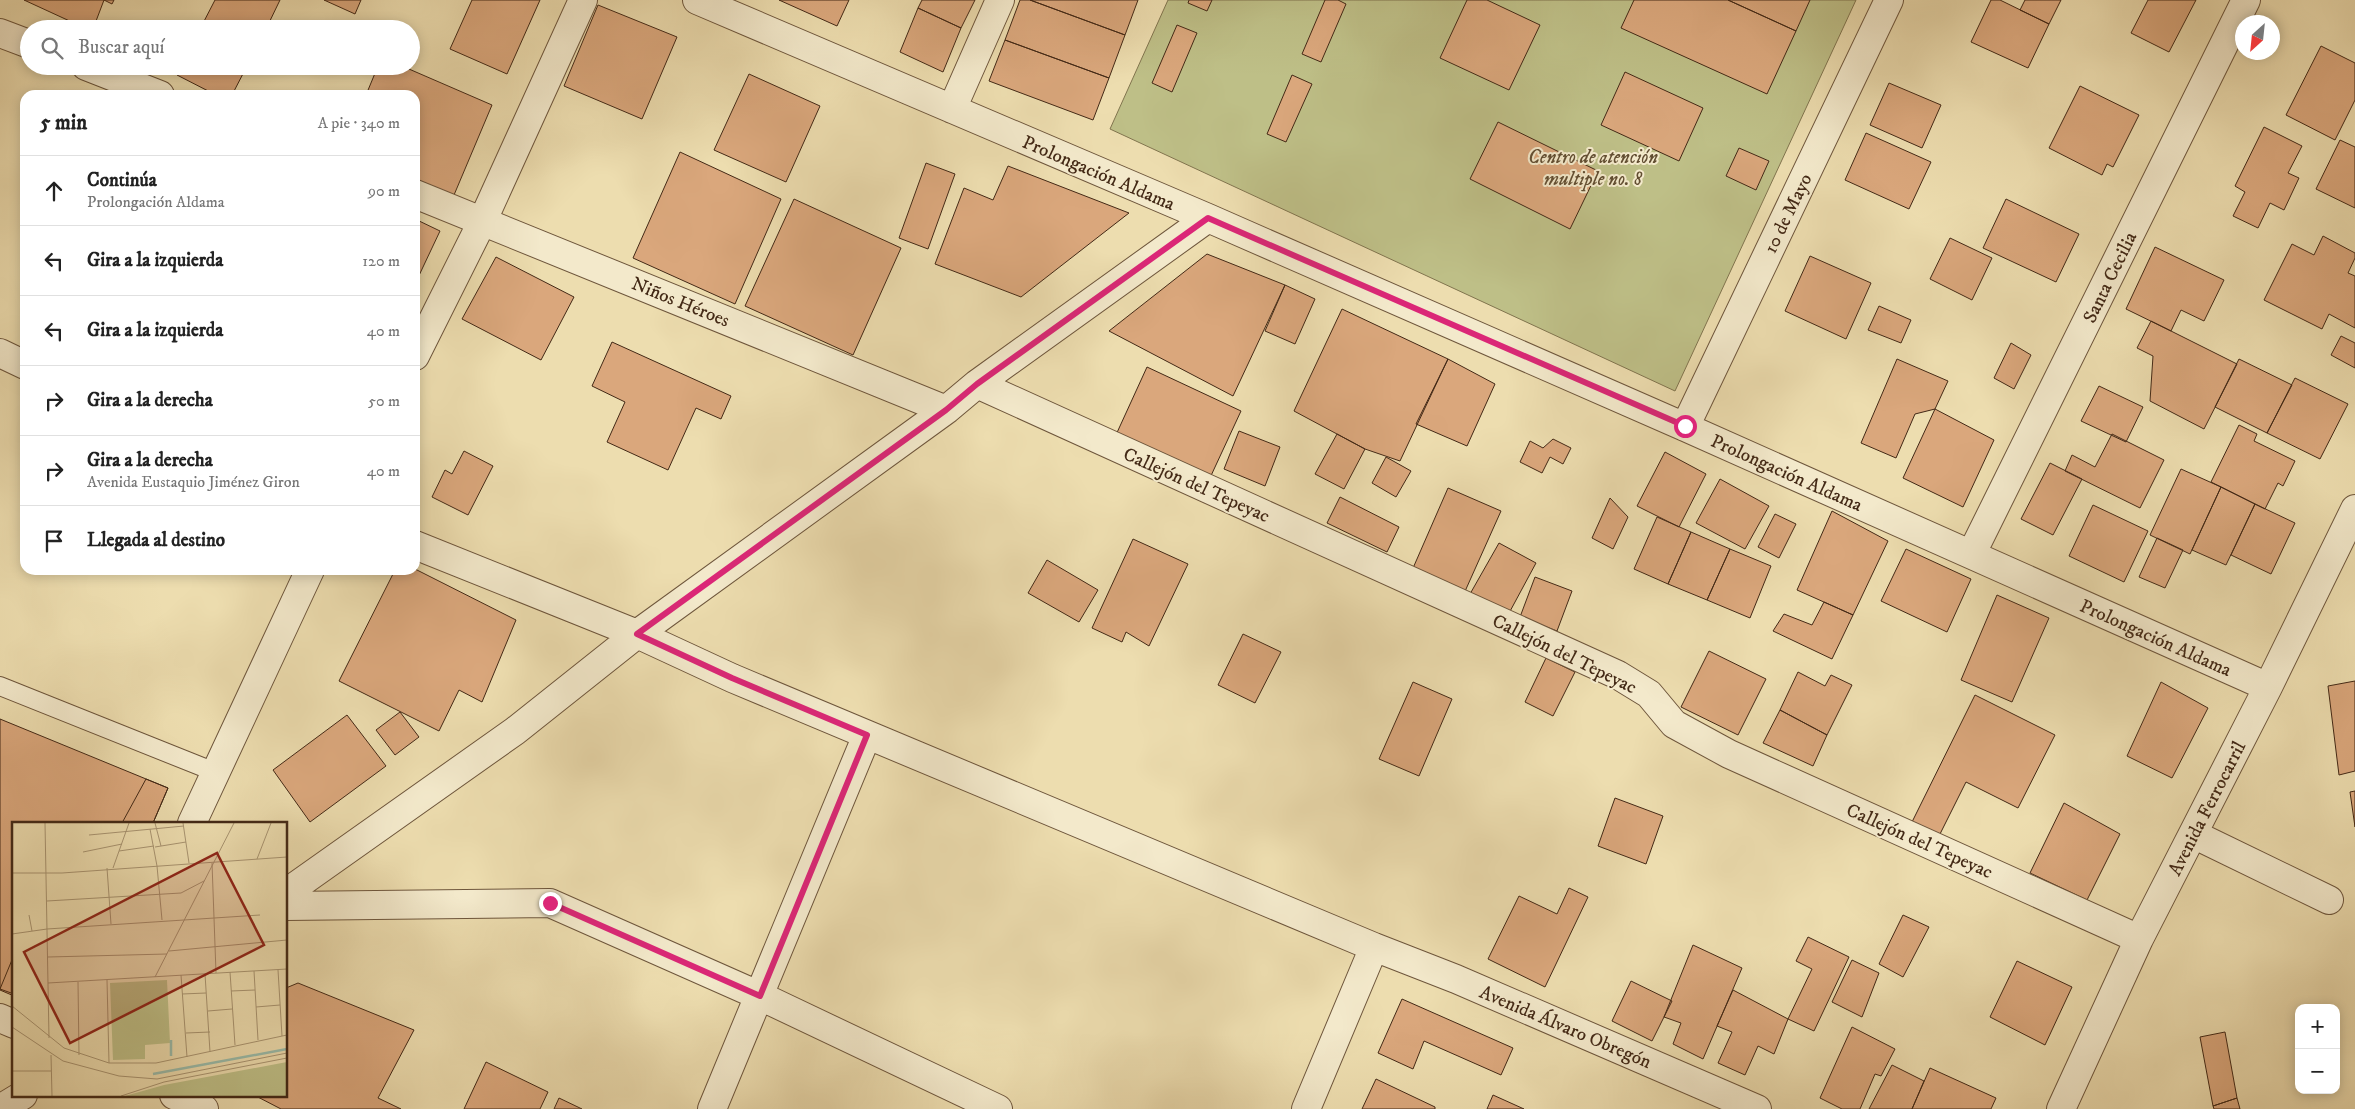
<!DOCTYPE html>
<html lang="es">
<meta charset="utf-8">
<style>
:root{--surface:#fff;--page:#f6f6f6;--text:#222;--muted:#767676;--line:#e0e0e0}
body{margin:0;font-family:"IM FELL DW Pica",serif;background:var(--page);color:var(--text)}
.controls{position:absolute;right:15px;bottom:15px;display:grid;overflow:hidden;border-radius:10px;box-shadow:0 2px 12px #0003}
.controls button{width:45px;height:45px;display:grid;place-items:center;padding:0;border:0;border-bottom:1px solid var(--line);background:var(--surface);color:var(--text);font:25px sans-serif}
.compass{position:absolute;left:2235px;top:15px;width:45px;height:45px;border-radius:50%;background:var(--surface);box-shadow:0 2px 12px #0003;rotate:207deg}
.stop{position:absolute;width:15px;height:15px;margin:-11px;border:4px solid #db2777;border-radius:50%;background:#fff}
.stop.end{background:#db2777;border-color:#fff;box-shadow:0 1px 5px #0008}
.list{margin:0;padding:0;list-style:none}
h2{display:flex;justify-content:space-between;align-items:center;height:65px;margin:0;padding:0 20px;font-size:21px}
h2 small{font-size:16px;font-weight:400;color:var(--muted)}
.list li{display:grid;grid-template-columns:32px 1fr auto;gap:15px;align-items:center;box-sizing:border-box;height:70px;padding:0 20px;border-top:1px solid var(--line)}
.list b{display:block;font-size:19px;white-space:nowrap}
.list p{margin:0;font-size:16px;white-space:nowrap;color:var(--muted)}
.list em{font-size:16px;font-style:normal;color:var(--muted)}
.icon{flex:none;width:28px;height:28px;fill:none;stroke:currentColor;stroke-width:2;stroke-linecap:round;stroke-linejoin:round}
.map{position:relative;flex:none;width:2355px;height:1109px;overflow:hidden}
.search{position:absolute;background:var(--surface);box-shadow:0 2px 12px #0003;left:20px;top:20px;width:400px;height:55px;display:flex;align-items:center;gap:12px;box-sizing:border-box;padding:0 18px;border-radius:28px;color:var(--muted);font-size:19px}
.panel{position:absolute;background:var(--surface);box-shadow:0 2px 12px #0003;left:20px;top:90px;width:400px;height:485px;border-radius:15px}
.map>svg:first-child{display:block}
.green{fill:#bebf87;stroke:#80744e}
.building{fill:#daa77c;stroke:#432916}
.lines{fill:none;stroke-linecap:round;stroke-linejoin:round}
.lane-casing{stroke:#6e563c;stroke-width:20}
.street-casing{stroke:#6e563c;stroke-width:30}
.lane{stroke:#f3e9cb;stroke-width:18}
.street{stroke:#f3e9cb;stroke-width:28}
.route{stroke:#db2777;stroke-width:6}
.labels{text-anchor:middle;stroke-width:4;stroke-linejoin:round;paint-order:stroke}
.park-label{font-size:19px;font-style:italic;fill:#624e32;stroke:#f3e9cb}
.street-label{font-size:19px;fill:#432916;stroke:#f3e9cb}
.inset-river{fill:none;stroke:#99bcab;stroke-width:2.5}
.inset-road{fill:none;stroke:#a99572;stroke-width:1}
.view{fill:#8f2418;fill-opacity:0.15;stroke:#8f2418;stroke-width:2.5}
.inset-edge{fill:none;stroke:#432916;stroke-width:2.5}
</style>
<div class="map">
<svg width="2355" height="1109" viewBox="0 0 2355 1109">
<rect width="100%" height="100%" fill="#edddaf"/>
<filter id="stains"><feTurbulence type="fractalNoise" baseFrequency=".004" numOctaves="4"/><feColorMatrix values="0 0 0 0 .2 0 0 0 0 .09 0 0 0 0 .02 0 0 0 .5 -.17"/></filter>
<radialGradient id="worn" r=".72"><stop offset=".6" stop-color="#630" stop-opacity="0"/><stop offset="1" stop-color="#630" stop-opacity=".3"/></radialGradient>
<path class="green" d="M 1168,0 L 1856,0 L 1675,391 L 1110,129 Z"/>
<path class="building" d="M 24,0 L 114,0 L 112,4 L 104,0 L 93,29 L 87,29 Z
M 215,0 L 280,0 L 266,29 L 200,29 Z
M 324,0 L 361,0 L 355,14 Z
M 472,0 L 540,0 L 507,74 L 450,49 Z
M 779,0 L 849,0 L 837,26 Z
M 922,0 L 975,0 L 961,28 L 918,8 Z
M 1020,0 L 1030,0 L 1125,35 L 1109,78 L 1005,40 Z
M 1030,0 L 1138,0 L 1125,35 Z
M 1189,0 L 1212,0 L 1207,11 L 1188,3 Z
M 1325,0 L 1338,0 L 1346,4 L 1321,62 L 1302,54 Z
M 1467,0 L 1487,0 L 1540,25 L 1509,90 L 1440,58 Z
M 1634,0 L 1728,0 L 1796,31 L 1767,94 L 1621,28 Z
M 1728,0 L 1810,0 L 1796,31 Z
M 1991,0 L 2000,0 L 2049,24 L 2028,68 L 1971,42 Z
M 2025,0 L 2061,0 L 2049,24 L 2020,10 Z
M 2148,0 L 2196,0 L 2169,52 L 2131,33 Z
M 598,5 L 677,37 L 642,119 L 564,86 Z
M 918,8 L 961,28 L 943,72 L 900,52 Z
M 1177,25 L 1197,33 L 1172,92 L 1152,83 Z
M 1005,40 L 1109,78 L 1093,120 L 989,81 Z
M 2321,46 L 2355,63 L 2355,100 L 2335,140 L 2286,115 Z
M 181,66 L 247,66 L 232,95 L 216,95 L 177,75 Z
M 378,66 L 402,66 L 492,105 L 454,195 L 415,179 L 415,95 L 366,95 Z
M 1625,72 L 1703,108 L 1679,161 L 1601,125 Z
M 749,74 L 820,106 L 786,182 L 714,150 Z
M 1292,75 L 1312,84 L 1286,142 L 1267,134 Z
M 1889,83 L 1941,105 L 1922,148 L 1870,125 Z
M 2080,86 L 2139,115 L 2113,167 L 2107,164 L 2102,175 L 2049,148 Z
M 1498,122 L 1598,171 L 1570,229 L 1470,179 Z
M 2264,127 L 2302,146 L 2288,173 L 2299,178 L 2284,210 L 2270,203 L 2258,228 L 2233,216 L 2245,192 L 2235,186 Z
M 1866,133 L 1931,162 L 1909,209 L 1845,180 Z
M 2340,140 L 2355,147 L 2355,208 L 2316,189 Z
M 1739,148 L 1769,161 L 1756,190 L 1726,176 Z
M 680,152 L 781,199 L 735,304 L 633,258 Z
M 926,163 L 955,174 L 928,249 L 899,238 Z
M 1008,166 L 1129,213 L 1021,297 L 935,264 L 964,188 L 993,200 Z
M 794,199 L 901,248 L 853,355 L 745,306 Z
M 2006,199 L 2079,234 L 2056,282 L 1983,248 Z
M 415,219 L 440,231 L 415,284 Z
M 2323,236 L 2355,253 L 2355,258 L 2348,273 L 2355,276 L 2355,328 L 2329,314 L 2322,329 L 2264,300 L 2292,244 L 2314,255 Z
M 1950,238 L 1992,258 L 1972,300 L 1930,279 Z
M 2155,247 L 2224,280 L 2204,321 L 2181,310 L 2171,331 L 2126,309 Z
M 1207,254 L 1285,285 L 1233,396 L 1109,331 Z
M 1810,256 L 1871,283 L 1846,339 L 1785,311 Z
M 496,257 L 574,297 L 541,360 L 462,319 Z
M 1285,285 L 1315,299 L 1295,344 L 1265,331 Z
M 1879,306 L 1911,320 L 1901,343 L 1868,330 Z
M 1342,309 L 1448,359 L 1400,461 L 1365,449 L 1294,411 Z
M 2151,321 L 2237,364 L 2204,429 L 2150,401 L 2153,356 L 2137,348 Z
M 2341,336 L 2355,343 L 2355,368 L 2331,355 Z
M 612,342 L 731,396 L 721,419 L 696,408 L 668,470 L 607,442 L 625,402 L 592,386 Z
M 2011,343 L 2031,355 L 2014,389 L 1994,378 Z
M 1448,359 L 1495,384 L 1467,446 L 1416,424 Z
M 1897,359 L 1948,381 L 1935,409 L 1915,414 L 1896,458 L 1861,443 Z
M 2239,359 L 2292,385 L 2267,433 L 2215,407 Z
M 1147,367 L 1241,411 L 1209,480 L 1115,437 Z
M 2295,378 L 2348,404 L 2320,459 L 2267,433 Z
M 2099,386 L 2143,407 L 2126,442 L 2081,421 Z
M 1935,409 L 1994,440 L 1963,507 L 1903,478 Z
M 2239,425 L 2257,434 L 2254,441 L 2295,461 L 2283,486 L 2278,483 L 2265,509 L 2211,482 Z
M 1239,431 L 1280,447 L 1265,486 L 1224,469 Z
M 1337,434 L 1365,449 L 1344,489 L 1315,474 Z
M 2112,434 L 2164,460 L 2140,508 L 2065,471 L 2072,455 L 2095,467 Z
M 1553,439 L 1571,448 L 1563,464 L 1550,457 L 1542,473 L 1520,462 L 1530,441 L 1543,448 Z
M 464,451 L 493,466 L 468,515 L 432,497 L 445,470 L 452,474 Z
M 1665,452 L 1706,474 L 1679,527 L 1637,506 Z
M 1386,457 L 1411,471 L 1396,497 L 1372,483 Z
M 2050,463 L 2082,479 L 2053,535 L 2021,519 Z
M 2181,469 L 2221,487 L 2190,554 L 2150,535 Z
M 1720,479 L 1769,506 L 1745,549 L 1696,523 Z
M 2221,487 L 2255,504 L 2226,565 L 2192,550 Z
M 1448,488 L 1501,511 L 1462,598 L 1410,575 Z
M 1340,497 L 1399,527 L 1387,552 L 1327,523 Z
M 1610,498 L 1628,517 L 1613,549 L 1592,538 Z
M 2255,504 L 2295,523 L 2271,574 L 2231,555 Z
M 2093,505 L 2148,531 L 2124,582 L 2069,556 Z
M 1832,511 L 1888,541 L 1853,615 L 1797,590 Z
M 1775,514 L 1796,524 L 1779,558 L 1758,547 Z
M 1657,517 L 1691,532 L 1668,584 L 1634,569 Z
M 1691,532 L 1730,549 L 1707,600 L 1668,584 Z
M 2157,538 L 2183,550 L 2165,588 L 2139,577 Z
M 1133,539 L 1188,564 L 1149,646 L 1126,632 L 1122,642 L 1092,628 Z
M 1499,543 L 1536,563 L 1508,615 L 1470,594 Z
M 1730,549 L 1771,566 L 1750,618 L 1707,600 Z
M 1906,549 L 1971,579 L 1947,632 L 1881,601 Z
M 1047,560 L 1098,590 L 1079,622 L 1028,593 Z
M 415,569 L 516,620 L 482,702 L 459,690 L 439,731 L 339,681 L 395,570 Z
M 1535,577 L 1572,591 L 1557,631 L 1520,617 Z
M 1997,595 L 2049,618 L 2012,702 L 1961,680 Z
M 1824,602 L 1853,615 L 1832,659 L 1773,631 L 1784,614 L 1812,625 Z
M 1243,634 L 1281,652 L 1255,703 L 1218,685 Z
M 1709,651 L 1766,679 L 1738,735 L 1681,707 Z
M 1546,658 L 1575,672 L 1553,716 L 1525,702 Z
M 1798,672 L 1825,686 L 1831,675 L 1852,685 L 1827,735 L 1780,710 Z
M 2355,681 L 2355,771 L 2339,775 L 2328,686 Z
M 1413,682 L 1452,699 L 1419,776 L 1379,759 Z
M 2161,682 L 2208,708 L 2172,778 L 2127,756 Z
M 1975,695 L 2055,735 L 2018,808 L 1966,782 L 1939,836 L 1912,822 Z
M 1780,710 L 1827,735 L 1813,766 L 1763,743 Z
M 400,712 L 419,737 L 395,755 L 376,730 Z
M 347,715 L 386,766 L 310,822 L 273,770 Z
M 0,719 L 168,788 L 153,823 L 14,823 L 14,996 L 0,990 Z
M 146,779 L 168,788 L 153,823 L 122,823 Z
M 2355,791 L 2355,827 L 2350,792 Z
M 1615,798 L 1663,816 L 1646,864 L 1598,846 Z
M 2064,803 L 2120,834 L 2087,900 L 2030,873 Z
M 1569,888 L 1588,897 L 1545,987 L 1488,959 L 1519,896 L 1557,914 Z
M 1903,915 L 1929,927 L 1903,977 L 1879,964 Z
M 1808,937 L 1849,957 L 1814,1031 L 1788,1019 L 1812,969 L 1796,961 Z
M 1693,945 L 1742,968 L 1703,1059 L 1673,1044 L 1681,1023 L 1664,1017 Z
M 14,955 L 14,994 L 0,989 Z
M 1852,960 L 1879,973 L 1862,1017 L 1832,1002 Z
M 2017,961 L 2072,987 L 2045,1045 L 1990,1017 Z
M 1631,981 L 1672,1001 L 1652,1041 L 1612,1021 Z
M 298,983 L 414,1030 L 378,1098 L 401,1109 L 281,1109 L 254,1095 L 286,1095 L 286,988 Z
M 1733,990 L 1788,1019 L 1774,1054 L 1758,1046 L 1745,1075 L 1718,1063 L 1732,1032 L 1717,1026 Z
M 1402,999 L 1513,1048 L 1501,1075 L 1424,1041 L 1413,1069 L 1378,1053 Z
M 1852,1027 L 1895,1049 L 1881,1076 L 1875,1074 L 1860,1109 L 1842,1109 L 1820,1098 Z
M 2225,1032 L 2237,1098 L 2213,1106 L 2200,1037 Z
M 486,1062 L 548,1092 L 540,1109 L 464,1109 Z
M 1892,1065 L 1924,1081 L 1912,1109 L 1869,1109 Z
M 1930,1068 L 1996,1098 L 1991,1109 L 1912,1109 Z
M 1376,1079 L 1435,1107 L 1435,1109 L 1362,1109 Z
M 1493,1095 L 1524,1109 L 1487,1109 Z
M 559,1098 L 582,1109 L 554,1109 Z
M 2237,1098 L 2240,1109 L 2214,1109 L 2213,1106 Z"/>
<g class="lines">
<defs>
<path id="lane" d="M 0,686 L 215,772"/>
<path id="street" d="M 697,0 L 1208,218 L 1685,427 L 2268,687
M 0,33 L 29,44
M 86,66 L 160,95
M 952,109 L 1000,0
M 415,194 L 946,410
M 0,353 L 25,365
M 415,356 L 483,220 L 583,0
M 977,384 L 1618,675 L 1649,694 L 1674,724 L 1729,754 L 2139,939
M 1685,427 L 1889,0
M 415,545 L 637,634 L 732,678 L 1374,947 L 1456,979 L 1757,1109
M 1972,553 L 2246,0
M 192,823 L 310,570
M 2193,834 L 2329,900
M 286,893 L 515,731 L 637,634 L 946,410 L 977,384 L 1208,218
M 286,906 L 550,903 L 760,996 L 998,1109
M 0,1018 L 14,1024
M 174,1095 L 204,1109
M 0,1109 L 23,1095
M 712,1109 L 867,735
M 1306,1109 L 1374,947
M 2061,1109 L 2139,939 L 2268,687 L 2355,509"/>
</defs>
<use href="#lane" class="lane-casing"/>
<use href="#street" class="street-casing"/>
<use href="#lane" class="lane"/>
<use href="#street" class="street"/>
</g>
<g class="lines">
<path class="route" d="M 550,903 L 760,996 L 867,735 L 732,678 L 637,634 L 946,410 L 977,384 L 1208,218 L 1685,426"/>
</g>
<g class="labels">
<g class="park-label">
<text x="1593" y="163">Centro de atención<tspan x="1593" dy="22">multiple no. 8</tspan></text>
</g>
<g class="street-label">
<text transform="translate(1099 172) rotate(23)" y="7">Prolongación Aldama</text>
<text transform="translate(1787 213) rotate(-64)" y="7">10 de Mayo</text>
<text transform="translate(2109 277) rotate(-64)" y="7">Santa Cecilia</text>
<text transform="translate(681 301) rotate(22)" y="7">Niños Héroes</text>
<text transform="translate(1787 472) rotate(24)" y="7">Prolongación Aldama</text>
<text transform="translate(1197 484) rotate(24)" y="7">Callejón del Tepeyac</text>
<text transform="translate(2156 637) rotate(24)" y="7">Prolongación Aldama</text>
<text transform="translate(1565 653) rotate(26)" y="7">Callejón del Tepeyac</text>
<text transform="translate(2206 808) rotate(-63)" y="7">Avenida Ferrocarril</text>
<text transform="translate(1920 840) rotate(24)" y="7">Callejón del Tepeyac</text>
<text transform="translate(1566 1026) rotate(23)" y="7">Avenida Álvaro Obregón</text>
</g>
</g>
<g transform="translate(12 822)">
<rect width="275" height="275" fill="#edddaf"/>
<path d="M 155,158 L 158,221 L 133,223 L 133,237 L 101,238 L 98,161 ZM 275,240 L 275,274 L 113,274 L 152,263 Z" fill="#bebf87"/>
<path class="inset-river" d="M 159,218 L 159,234M 141,252 L 275,227"/>
<path class="inset-road" d="M 33,1 L 37,216M 143,1 L 149,24M 171,1 L 177,41M 138,7 L 145,44 L 150,98M 77,13 L 172,4M 143,25 L 174,20M 107,29 L 142,24M 71,30 L 110,22M 245,37 L 259,1M 200,41 L 204,151M 95,46 L 99,102M 101,46 L 117,1M 0,51 L 50,51 L 275,35M 35,79 L 169,71 L 192,59M 17,93 L 20,109M 0,112 L 35,107 L 248,93M 157,129 L 275,118M 36,135 L 155,132M 266,148 L 270,214M 242,149 L 246,218M 218,150 L 223,223M 193,152 L 198,230M 169,153 L 175,235M 143,155 L 222,1M 95,158 L 97,241M 66,160 L 67,233M 36,161 L 275,147M 219,169 L 243,168M 170,172 L 194,171M 0,184 L 52,226 L 97,241 L 144,241 L 275,213M 244,185 L 268,183M 196,189 L 220,187M 0,205 L 51,239 L 107,254 L 145,257 L 275,231M 174,211 L 198,210M 39,233 L 40,274M 0,249 L 39,249M 109,274 L 152,260 L 275,236"/>
<path class="view" d="M 205,31 L 252,123 L 58,221 L 12,130 Z"/>
<rect width="275" height="275" class="inset-edge"/>
</g>
<rect width="100%" height="100%" filter="url(#stains)"/>
<rect width="100%" height="100%" fill="url(#worn)"/>
</svg>
<div class="controls">
<button>+</button>
<button>−</button>
</div>
<svg class="compass" viewBox="-18 -18 36 36"><path d="M0-13l5 13h-10z" fill="#e53935"/><path d="M0 13l5-13h-10z" fill="#767676"/></svg>
<div class="stop" style="left:1685px;top:426px"></div>
<div class="stop end" style="left:550px;top:903px"></div>
<div class="search"><svg class="icon" aria-label="search" viewBox="0 0 24 24"><circle cx="10" cy="10" r="6"/><path d="M15 15l6 6"/></svg>Buscar aquí</div>
<section class="panel">
<h2>5 min<small>A pie · 340 m</small></h2>
<ul class="list">
<li><svg class="icon" aria-label="ahead" viewBox="0 0 24 24"><path d="M12 20V5M6 11l6-6 6 6"/></svg><div><b>Continúa</b><p>Prolongación Aldama</p></div><em>90 m</em></li>
<li><svg class="icon" aria-label="left" viewBox="0 0 24 24"><path d="M17 20v-9H6M10 6l-5 5 5 5"/></svg><div><b>Gira a la izquierda</b></div><em>120 m</em></li>
<li><svg class="icon" aria-label="left" viewBox="0 0 24 24"><path d="M17 20v-9H6M10 6l-5 5 5 5"/></svg><div><b>Gira a la izquierda</b></div><em>40 m</em></li>
<li><svg class="icon" aria-label="right" viewBox="0 0 24 24"><path d="M7 20v-9h11M14 6l5 5-5 5"/></svg><div><b>Gira a la derecha</b></div><em>50 m</em></li>
<li><svg class="icon" aria-label="right" viewBox="0 0 24 24"><path d="M7 20v-9h11M14 6l5 5-5 5"/></svg><div><b>Gira a la derecha</b><p>Avenida Eustaquio Jiménez Giron</p></div><em>40 m</em></li>
<li><svg class="icon" aria-label="arrive" viewBox="0 0 24 24"><path d="M6 21V4h12l-3 4 3 4H6"/></svg><div><b>Llegada al destino</b></div></li>
</ul>
</section>
</div>
